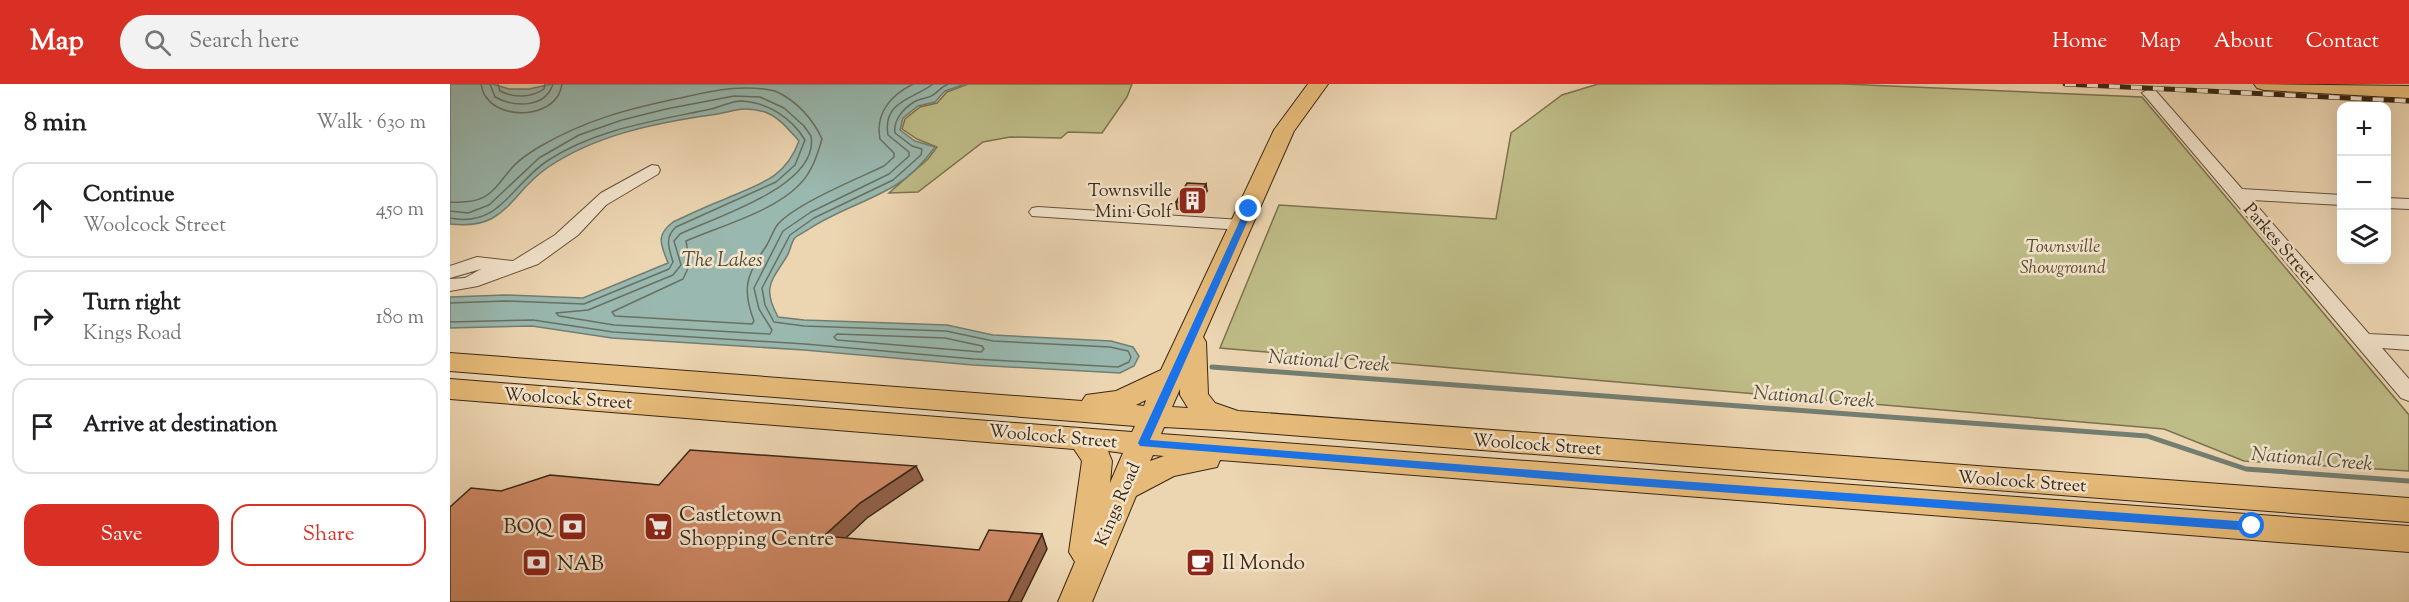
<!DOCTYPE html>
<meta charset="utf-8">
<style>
:root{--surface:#fff;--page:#f2f2f2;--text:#202124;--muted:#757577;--line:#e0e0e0;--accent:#d93025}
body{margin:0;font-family:"Sorts Mill Goudy",serif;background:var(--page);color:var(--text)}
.controls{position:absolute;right:18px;top:18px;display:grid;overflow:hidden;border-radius:12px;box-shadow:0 6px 24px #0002}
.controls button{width:54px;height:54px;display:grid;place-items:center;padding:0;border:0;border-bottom:2px solid var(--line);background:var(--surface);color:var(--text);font:30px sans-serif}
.stop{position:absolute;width:18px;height:18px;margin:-14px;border:4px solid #1a73e8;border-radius:50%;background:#fff}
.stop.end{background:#1a73e8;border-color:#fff;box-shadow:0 2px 6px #0008}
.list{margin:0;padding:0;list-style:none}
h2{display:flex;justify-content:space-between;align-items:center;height:78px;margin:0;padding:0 24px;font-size:26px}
h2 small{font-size:20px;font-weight:400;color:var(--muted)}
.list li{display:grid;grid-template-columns:39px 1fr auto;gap:18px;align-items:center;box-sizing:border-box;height:96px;margin:0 12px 12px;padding:0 12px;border:2px solid var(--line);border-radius:18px}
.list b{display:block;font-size:22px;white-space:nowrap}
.list p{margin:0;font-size:20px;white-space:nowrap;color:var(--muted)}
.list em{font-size:20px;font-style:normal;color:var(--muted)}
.actions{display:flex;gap:12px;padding:18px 24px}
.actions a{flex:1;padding:14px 0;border:2px solid var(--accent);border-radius:18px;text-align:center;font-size:21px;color:var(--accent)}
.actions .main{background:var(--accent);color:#fff}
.icon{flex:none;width:33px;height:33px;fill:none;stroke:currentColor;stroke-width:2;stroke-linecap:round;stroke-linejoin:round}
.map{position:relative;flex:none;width:1959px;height:518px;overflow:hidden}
header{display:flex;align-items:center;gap:36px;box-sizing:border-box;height:84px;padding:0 30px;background:var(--accent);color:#fff}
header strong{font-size:28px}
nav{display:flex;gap:33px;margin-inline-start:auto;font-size:21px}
.search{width:420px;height:54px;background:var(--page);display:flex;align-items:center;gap:15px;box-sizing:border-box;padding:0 21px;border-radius:33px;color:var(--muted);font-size:22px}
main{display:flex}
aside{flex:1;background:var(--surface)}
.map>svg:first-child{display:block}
.green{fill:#bebc87;stroke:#7c724e;stroke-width:1.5}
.water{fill:#99b8af;stroke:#737e72;stroke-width:1.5}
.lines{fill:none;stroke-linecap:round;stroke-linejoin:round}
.shore{stroke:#6a7062;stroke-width:1.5}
.stream{stroke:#737e72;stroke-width:5}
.minor-casing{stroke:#66523d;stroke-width:2}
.major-casing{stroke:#3a2716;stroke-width:2}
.minor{fill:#f3e4cc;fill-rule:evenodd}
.major{fill:#e6ba78;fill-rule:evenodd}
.rail-casing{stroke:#3a2716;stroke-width:5}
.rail{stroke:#f3e4cc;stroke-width:4;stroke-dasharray:11;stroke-linecap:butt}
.wall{fill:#b17657;stroke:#3a2716;stroke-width:1.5}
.shaded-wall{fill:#906047;stroke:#3a2716;stroke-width:1.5}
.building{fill:#ce8965;stroke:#3a2716;stroke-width:1.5}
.route{fill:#1a73e8}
.labels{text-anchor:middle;stroke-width:5;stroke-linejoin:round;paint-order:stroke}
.poi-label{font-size:18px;fill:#3a2716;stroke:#f3e4cc;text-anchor:end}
.street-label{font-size:18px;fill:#3a2716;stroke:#f3e4cc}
.park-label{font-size:18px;font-style:italic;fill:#5b4c32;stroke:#f3e4cc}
.water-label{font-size:20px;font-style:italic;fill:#524b3c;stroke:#f3e4cc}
.near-poi-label{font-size:21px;fill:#3a2716;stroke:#f3e4cc;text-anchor:start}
</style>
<header>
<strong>Map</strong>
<div class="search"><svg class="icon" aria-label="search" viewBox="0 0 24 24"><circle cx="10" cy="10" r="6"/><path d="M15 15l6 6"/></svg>Search here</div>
<nav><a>Home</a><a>Map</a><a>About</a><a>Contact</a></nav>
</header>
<main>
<aside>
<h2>8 min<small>Walk · 630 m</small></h2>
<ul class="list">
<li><svg class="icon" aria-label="ahead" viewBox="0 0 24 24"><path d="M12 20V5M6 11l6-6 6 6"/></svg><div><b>Continue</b><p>Woolcock Street</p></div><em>450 m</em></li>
<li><svg class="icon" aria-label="right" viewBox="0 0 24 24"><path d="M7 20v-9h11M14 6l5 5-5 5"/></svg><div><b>Turn right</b><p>Kings Road</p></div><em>180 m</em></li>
<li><svg class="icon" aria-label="arrive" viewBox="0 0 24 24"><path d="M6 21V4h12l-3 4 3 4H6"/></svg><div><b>Arrive at destination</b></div></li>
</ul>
<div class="actions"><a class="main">Save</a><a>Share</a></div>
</aside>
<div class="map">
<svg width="1959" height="518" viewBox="0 0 1959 518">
<rect width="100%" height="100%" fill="#ecd5b1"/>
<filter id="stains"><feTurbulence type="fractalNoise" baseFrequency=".00333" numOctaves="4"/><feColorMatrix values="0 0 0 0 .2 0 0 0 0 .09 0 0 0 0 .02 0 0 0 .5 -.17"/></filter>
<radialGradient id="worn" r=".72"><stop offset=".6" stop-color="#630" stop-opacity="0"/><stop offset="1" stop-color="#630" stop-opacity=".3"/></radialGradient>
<path class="green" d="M 518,0 L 682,0 L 677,13 L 652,49 L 618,48 L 611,54 L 560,53 L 533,58 L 468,108 L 439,109 L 478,75 L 487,63 L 467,55 L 452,45 L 455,35 L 470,23 L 487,19 L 497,8 Z
M 1148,0 L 1394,0 L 1692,13 L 1959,331 L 1959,387 L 1794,377 L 1714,345 L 770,264 L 829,121 L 1046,135 L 1061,49 L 1112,11 Z"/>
<path class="water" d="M 0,0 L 43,0 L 59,5 L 79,5 L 102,0 L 515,0 L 495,7 L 485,18 L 468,22 L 453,34 L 450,46 L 465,57 L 485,63 C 475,77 460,92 446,101 C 418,118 386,127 359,145 C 355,148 347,151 344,155 C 341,160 340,167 337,172 C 321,198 312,203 328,233 L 354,236 L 497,241 L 543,251 L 661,257 L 683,263 L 689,272 L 684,282 L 670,289 L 523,281 L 354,266 L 162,254 L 82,242 L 0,244 L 0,213 L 55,211 L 133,214 L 218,179 C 211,160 205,152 223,138 C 240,130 257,122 275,115 C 309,100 335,95 349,57 C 339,46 329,33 315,28 C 291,21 284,28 261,31 C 205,39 145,51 97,84 C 59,110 57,147 0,140 Z"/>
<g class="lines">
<path class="shore" d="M 31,0 C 32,4 33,10 36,13 C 50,34 93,34 107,13 C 110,10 111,4 112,0
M 40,0 L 45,13 C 64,23 95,25 103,0
M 48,0 L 50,7 C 64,14 81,14 94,5 L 95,0
M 0,118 C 35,120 40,111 60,86 C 67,77 79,69 89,63 C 137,35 181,24 235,13 C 264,6 295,0 325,7 C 346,16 363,35 372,55 C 367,72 362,88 349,101 C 323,128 270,142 236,157 L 240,180 L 233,195 L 162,228 L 165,232 L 302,240 L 304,237 C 292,206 296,191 315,164 C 320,157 323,146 328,140 C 347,119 407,95 434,82 L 444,73 L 444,69 L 430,55 C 425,29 441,11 463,0
M 0,127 L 18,129 L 39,121 L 89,74 L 129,51 L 172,36 L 216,25 L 284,12 L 310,13 L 334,24 L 354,42 L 361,52 C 370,102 265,133 230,150 L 224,157 L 231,181 L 223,191 L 138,226 L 106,229 L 109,232 L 164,241 L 320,250 L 322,246 L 309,225 L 304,204 L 333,147 L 361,128 L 439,90 L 459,72 L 459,68 L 438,51 C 432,17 464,15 483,0
M 0,134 C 50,144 62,100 97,77 C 146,45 204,37 261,25 C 271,23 281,17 291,17 C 317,18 342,34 355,56 L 345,81 L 326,98 L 226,143 C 214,154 219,164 223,178 L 219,185 L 134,220 L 55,217 L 0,219
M 0,238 L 83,236 L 163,248 L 355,260 L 524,275 L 668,283 L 679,278 L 681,273 L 678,267 L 660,263 L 543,257 L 496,247 L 354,242 L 324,238 L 315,221 L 312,204 L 340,151 L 364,134 L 443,96 L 471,71 L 472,65 L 462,62 L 445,49 C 443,36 454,24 464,18 C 470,14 477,15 483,11 C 488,8 491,3 498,0
M 387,250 L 495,254 L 532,262 L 534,265 L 531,268 L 387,256 L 384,253 Z"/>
<path class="stream" d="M 762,283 L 1697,352 L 1796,385 L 1959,397"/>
<defs>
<path id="minor" d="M 1700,4 L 1705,6 L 1792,105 L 1892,111 L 1892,121 L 1802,116 L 1919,250 L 1959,252 L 1959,266 L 1932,264 L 1959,295 L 1959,317 L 1951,314 L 1695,12 L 1692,9 Z
M 202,81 L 208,82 L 210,86 L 208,90 L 156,121 L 128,151 L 88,180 L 28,202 L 0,207 L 0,195 L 15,194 L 31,185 L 0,194 L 0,182 L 27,173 L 63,177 L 105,151 L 151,109 Z
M 1936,114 L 1959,115 L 1959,125 L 1936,124 Z
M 588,123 L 792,136 L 798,137 L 801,141 L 798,145 L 792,146 L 582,132 L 579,128 L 582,124 Z"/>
<path id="major" d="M 858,0 L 878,0 L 844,47 L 753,253 L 756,258 L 758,310 L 765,319 L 788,327 L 1959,414 L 1959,438 L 787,347 L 714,343 L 711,350 L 1959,442 L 1959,468 L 770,376 L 767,383 L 724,392 L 686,412 L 642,518 L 608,518 L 625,478 L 619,468 L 632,377 L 624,365 L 0,315 L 0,295 L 682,348 L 685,342 L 0,287 L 0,269 L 632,317 L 636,311 L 666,307 L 711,286 L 824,46 ZM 730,305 L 730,311 L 738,324 L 722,323 ZM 696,316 L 694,322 L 686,321 ZM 658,367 L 673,369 L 660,399 L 662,377 ZM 703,371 L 714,372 L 700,377 Z
M 1804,0 L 1959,2 L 1959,14 L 1814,6 L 1807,4 Z"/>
</defs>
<use href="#minor" class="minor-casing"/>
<use href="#major" class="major-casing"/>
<use href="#minor" class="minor"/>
<use href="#major" class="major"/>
<defs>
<path id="rail" d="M 1615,0 L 1959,17"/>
</defs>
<use href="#rail" class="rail-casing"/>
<use href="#rail" class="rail"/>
</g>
<path class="wall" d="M 757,107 L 748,126 L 727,125 L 726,118 Z"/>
<path class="shaded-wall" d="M 756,100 L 757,107 L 748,126 L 746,119 Z
M 466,382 L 473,396 L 417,434 L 382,467 L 374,452 L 410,419 Z
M 592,450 L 597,465 L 571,518 L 558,518 Z"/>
<path class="building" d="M 737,99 L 756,100 L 746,119 L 726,118 Z
M 240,366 L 466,382 L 410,419 L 374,452 L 529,466 L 539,446 L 592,450 L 558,518 L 0,518 L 0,423 L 21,404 L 51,407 L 100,391 L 209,401 Z"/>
<path class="route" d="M 796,123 L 803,125 L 700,356 L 1146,391 L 1802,438 L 1808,442 L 1802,447 L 1146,399 L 690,362 L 688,359 Z"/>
<defs>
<symbol id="building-square" viewBox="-11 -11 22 22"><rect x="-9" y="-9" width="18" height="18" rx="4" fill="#8f2418" stroke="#f3e4cc"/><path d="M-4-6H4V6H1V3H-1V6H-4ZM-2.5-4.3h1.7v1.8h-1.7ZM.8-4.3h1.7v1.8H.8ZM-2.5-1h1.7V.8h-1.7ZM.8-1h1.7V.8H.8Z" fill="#fff"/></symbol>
<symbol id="bank-square" viewBox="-11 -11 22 22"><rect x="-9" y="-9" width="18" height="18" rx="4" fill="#8f2418" stroke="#f3e4cc"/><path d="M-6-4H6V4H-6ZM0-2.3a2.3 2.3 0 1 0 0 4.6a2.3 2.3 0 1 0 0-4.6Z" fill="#fff"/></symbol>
<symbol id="supermarket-square" viewBox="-11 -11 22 22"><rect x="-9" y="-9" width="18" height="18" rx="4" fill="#8f2418" stroke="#f3e4cc"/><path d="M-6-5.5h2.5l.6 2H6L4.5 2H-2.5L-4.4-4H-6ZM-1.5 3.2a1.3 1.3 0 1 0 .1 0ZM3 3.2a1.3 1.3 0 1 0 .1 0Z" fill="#fff"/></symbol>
<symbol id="cafe-square" viewBox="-11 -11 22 22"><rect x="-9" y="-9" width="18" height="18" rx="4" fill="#8f2418" stroke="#f3e4cc"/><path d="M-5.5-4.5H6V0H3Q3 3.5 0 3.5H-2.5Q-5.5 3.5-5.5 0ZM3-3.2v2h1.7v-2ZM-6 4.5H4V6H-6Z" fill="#fff"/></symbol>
</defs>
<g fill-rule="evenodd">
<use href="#building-square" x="726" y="100" width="33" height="33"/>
<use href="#bank-square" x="106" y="426" width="33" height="33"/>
<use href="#supermarket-square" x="192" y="426" width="33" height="33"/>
<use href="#cafe-square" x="734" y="462" width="33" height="33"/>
<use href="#bank-square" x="70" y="462" width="33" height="33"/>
</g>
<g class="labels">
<g class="poi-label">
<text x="722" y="112">Townsville<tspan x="722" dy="21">Mini Golf</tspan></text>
</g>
<g class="street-label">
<text transform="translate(1830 159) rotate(49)" y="6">Parkes Street</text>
<text transform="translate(118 314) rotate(4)" y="6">Woolcock Street</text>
<text transform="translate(603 352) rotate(5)" y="6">Woolcock Street</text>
<text transform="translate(1087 360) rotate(4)" y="6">Woolcock Street</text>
<text transform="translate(1572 397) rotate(4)" y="6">Woolcock Street</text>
<text transform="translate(667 420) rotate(-67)" y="6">Kings Road</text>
</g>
<g class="park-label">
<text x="1613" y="168">Townsville<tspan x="1613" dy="21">Showground</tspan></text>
</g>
<g class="water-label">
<text x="272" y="182">The Lakes</text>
<text transform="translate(879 276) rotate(4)" y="7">National Creek</text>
<text transform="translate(1364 312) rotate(4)" y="7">National Creek</text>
<text transform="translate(1862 374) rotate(5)" y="7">National Creek</text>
</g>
<g class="near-poi-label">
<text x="229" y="437">Castletown<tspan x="229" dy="24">Shopping Centre</tspan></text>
<text x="102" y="449" text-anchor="end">BOQ</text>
<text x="772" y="485">Il Mondo</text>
<text x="107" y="486">NAB</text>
</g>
</g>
<rect width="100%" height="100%" filter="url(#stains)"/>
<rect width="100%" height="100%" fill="url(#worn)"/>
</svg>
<div class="controls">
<button>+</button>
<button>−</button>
<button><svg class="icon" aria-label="layers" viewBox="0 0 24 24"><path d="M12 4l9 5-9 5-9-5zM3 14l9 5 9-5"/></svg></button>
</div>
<div class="stop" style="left:1802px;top:442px"></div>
<div class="stop end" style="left:799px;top:125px"></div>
</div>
</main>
